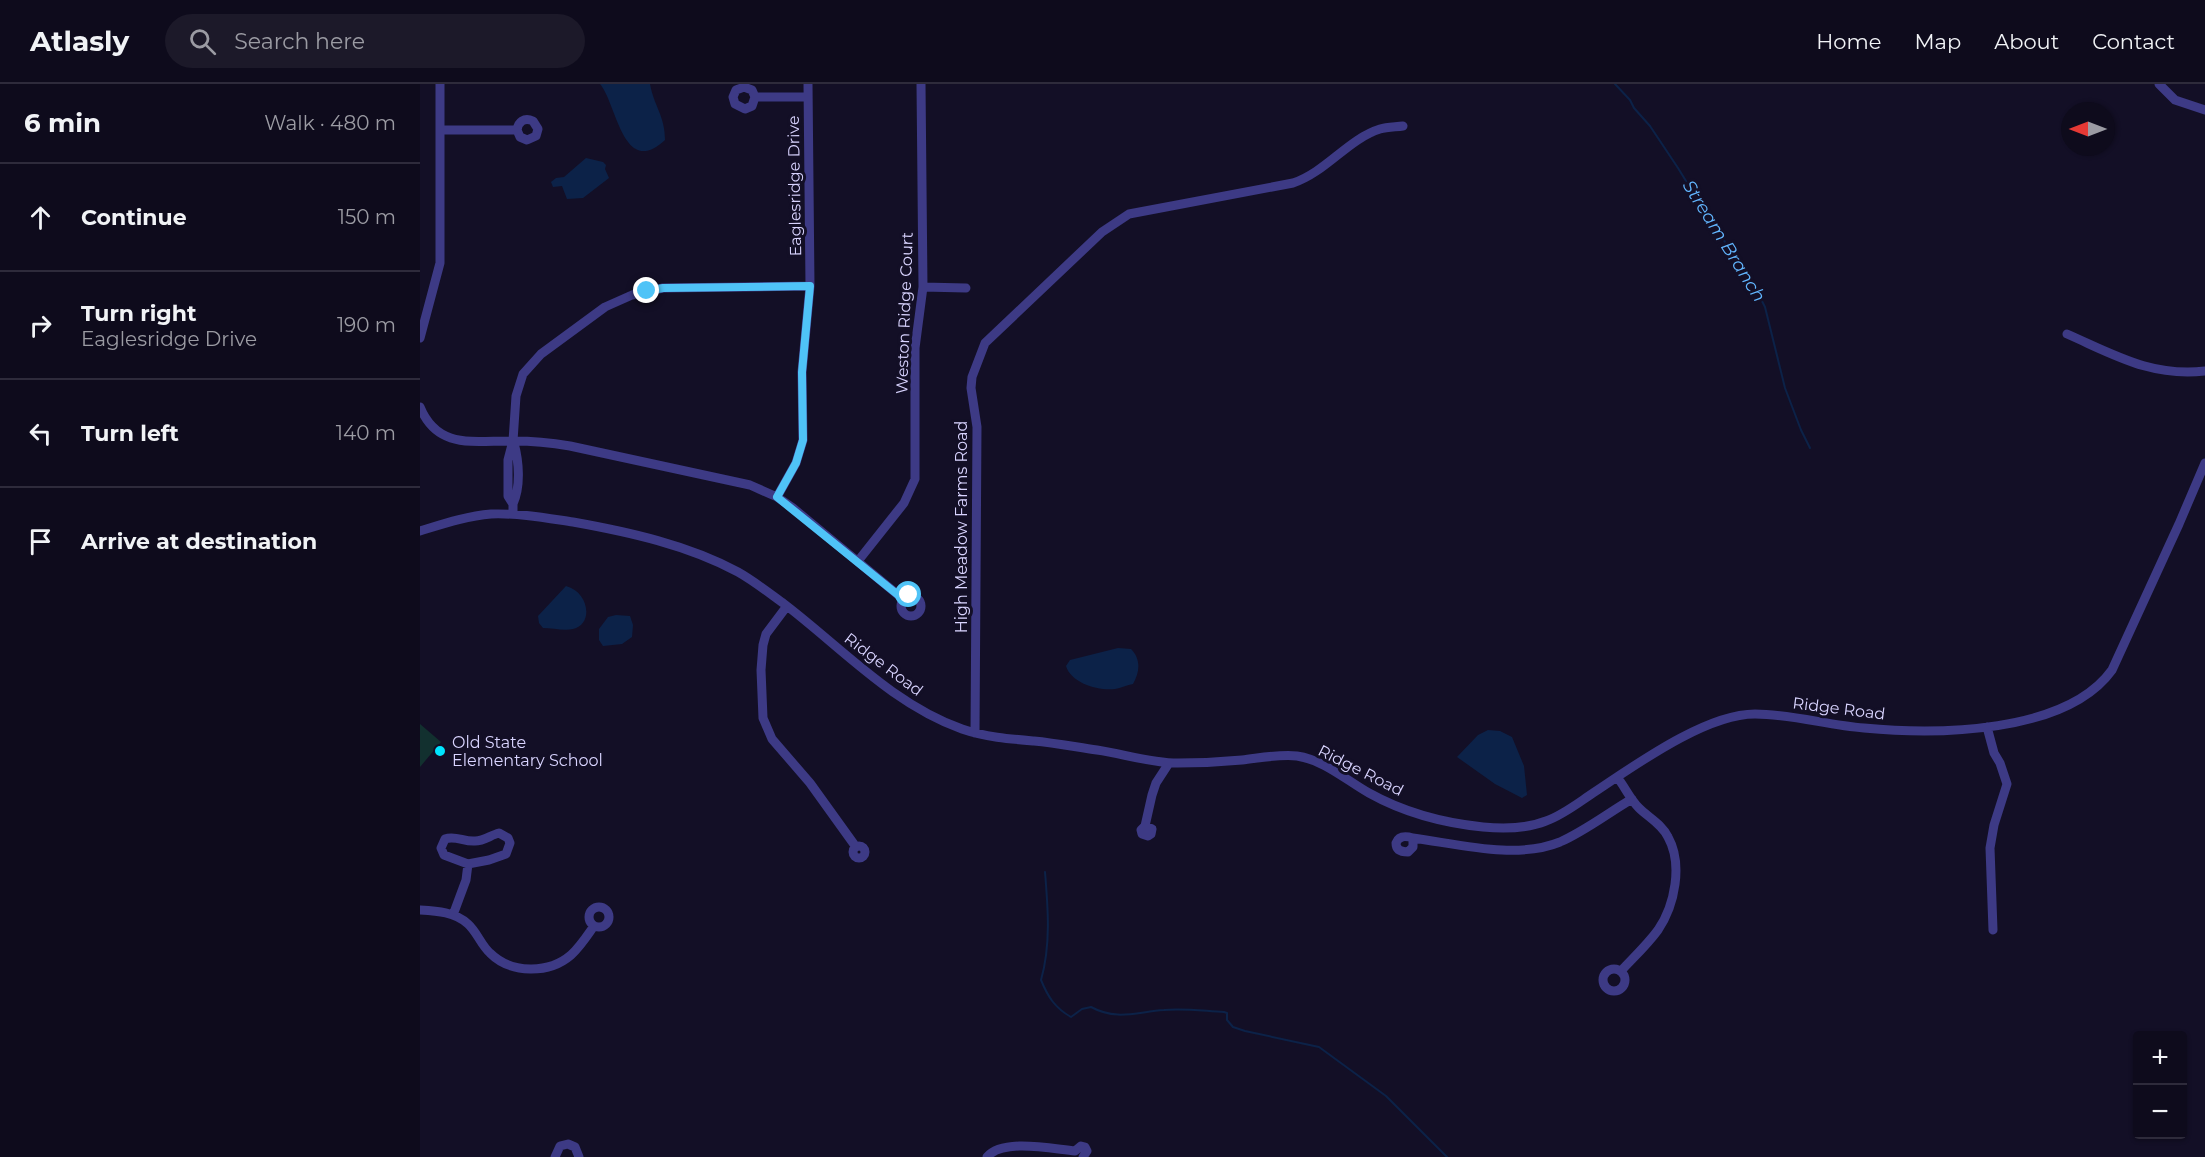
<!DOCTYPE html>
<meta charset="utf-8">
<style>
:root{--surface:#0e0b1c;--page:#1c1929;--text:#f1f3f6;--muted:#9b9ba3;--line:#2e2b3b}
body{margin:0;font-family:Montserrat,sans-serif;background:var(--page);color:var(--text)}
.controls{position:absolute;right:18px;bottom:18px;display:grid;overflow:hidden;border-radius:6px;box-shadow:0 2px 4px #0004}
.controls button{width:54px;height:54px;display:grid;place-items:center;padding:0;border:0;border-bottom:2px solid var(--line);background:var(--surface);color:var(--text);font:30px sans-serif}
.compass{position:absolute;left:1641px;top:18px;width:54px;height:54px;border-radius:50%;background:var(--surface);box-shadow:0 2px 4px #0004;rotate:270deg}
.stop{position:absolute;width:18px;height:18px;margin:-14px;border:4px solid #4fc3f7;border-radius:50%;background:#fff}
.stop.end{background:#4fc3f7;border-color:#fff;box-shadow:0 2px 6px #0008}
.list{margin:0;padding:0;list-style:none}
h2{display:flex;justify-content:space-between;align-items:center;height:78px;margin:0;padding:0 24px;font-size:26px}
h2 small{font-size:20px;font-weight:400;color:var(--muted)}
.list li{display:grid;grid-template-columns:39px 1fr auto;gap:18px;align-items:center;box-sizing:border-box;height:108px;padding:0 24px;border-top:2px solid var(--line)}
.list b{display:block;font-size:22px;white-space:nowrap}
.list p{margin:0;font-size:20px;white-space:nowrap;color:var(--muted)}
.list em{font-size:20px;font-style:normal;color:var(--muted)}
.icon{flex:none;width:33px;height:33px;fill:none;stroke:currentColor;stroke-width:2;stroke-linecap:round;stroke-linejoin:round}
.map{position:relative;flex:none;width:1785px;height:1073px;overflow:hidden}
header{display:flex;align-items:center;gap:36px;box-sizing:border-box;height:84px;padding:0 30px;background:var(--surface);border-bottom:2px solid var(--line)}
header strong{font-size:28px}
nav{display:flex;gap:33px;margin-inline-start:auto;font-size:21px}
.search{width:420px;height:54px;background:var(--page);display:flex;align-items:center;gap:15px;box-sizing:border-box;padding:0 21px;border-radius:33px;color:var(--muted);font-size:22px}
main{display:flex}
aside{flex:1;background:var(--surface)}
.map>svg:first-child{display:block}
.green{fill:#12302f}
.water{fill:#0c2248}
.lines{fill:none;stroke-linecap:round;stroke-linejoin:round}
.stream{stroke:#0c2248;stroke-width:2}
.minor{stroke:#3d3a85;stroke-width:9}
.route{stroke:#4fc3f7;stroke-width:8}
.poi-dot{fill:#00e5ff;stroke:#130f26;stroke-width:2}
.labels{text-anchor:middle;stroke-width:6;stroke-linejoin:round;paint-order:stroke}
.street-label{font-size:16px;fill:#d9d4ff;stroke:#130f26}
.poi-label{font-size:16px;fill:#d9d4ff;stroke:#130f26;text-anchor:start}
.water-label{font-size:18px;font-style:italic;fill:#62b6ff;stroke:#130f26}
</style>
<header>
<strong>Atlasly</strong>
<div class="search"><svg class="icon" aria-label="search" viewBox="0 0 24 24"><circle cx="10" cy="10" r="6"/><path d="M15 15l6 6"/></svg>Search here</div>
<nav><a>Home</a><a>Map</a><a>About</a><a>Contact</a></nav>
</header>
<main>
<aside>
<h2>6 min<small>Walk · 480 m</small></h2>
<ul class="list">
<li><svg class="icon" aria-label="ahead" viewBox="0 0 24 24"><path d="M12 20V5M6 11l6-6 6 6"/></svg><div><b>Continue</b></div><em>150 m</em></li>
<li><svg class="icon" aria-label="right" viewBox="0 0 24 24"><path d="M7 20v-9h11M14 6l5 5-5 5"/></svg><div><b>Turn right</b><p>Eaglesridge Drive</p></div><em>190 m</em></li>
<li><svg class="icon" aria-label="left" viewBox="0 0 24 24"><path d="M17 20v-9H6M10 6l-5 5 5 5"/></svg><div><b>Turn left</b></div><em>140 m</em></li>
<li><svg class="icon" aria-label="arrive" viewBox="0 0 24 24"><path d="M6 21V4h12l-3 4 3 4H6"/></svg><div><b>Arrive at destination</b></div></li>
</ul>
</aside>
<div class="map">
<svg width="1785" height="1073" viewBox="0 0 1785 1073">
<rect width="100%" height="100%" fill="#130f26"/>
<path class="green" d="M 0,640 L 21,658 L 0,683 Z"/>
<path class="water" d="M 180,0 L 230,0 C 234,22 245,32 245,56 C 203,95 197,20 180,0 Z
M 166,74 L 183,78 L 186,81 L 185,85 L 189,94 L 163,114 L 147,115 L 142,102 L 133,103 L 131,98 L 136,94 L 144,93 Z
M 146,502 C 169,508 174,540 153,545 C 144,547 132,544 123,544 L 119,539 L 118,532 Z
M 196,531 L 210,532 L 213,541 L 212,553 L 202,560 L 183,562 L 179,556 L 179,545 L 188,533 Z
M 698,564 L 711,565 C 721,575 720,588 713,600 C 707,601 701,604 695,605 C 678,607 651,599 646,582 L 650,576 Z
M 1068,646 L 1080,647 L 1092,653 L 1104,682 L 1107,711 L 1102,714 L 1075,700 L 1037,673 L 1058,651 Z"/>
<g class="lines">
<path class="stream" d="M 1195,0 L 1210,16 L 1214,24 L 1230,42 L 1258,84 L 1290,136 L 1299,145 L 1308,165 L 1313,167 L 1325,184 L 1345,223 L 1365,304 L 1381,346 L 1390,364
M 625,788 C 628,824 631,861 621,896 C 628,913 635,924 651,933 L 662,925 L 671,923 C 697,937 716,928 744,926 C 763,924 784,927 804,928 L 807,929 L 807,936 L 813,943 L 825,947 L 899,963 L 966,1012 L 1027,1073"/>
<path class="minor" d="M 1739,0 L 1755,16 L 1785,26
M 335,13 L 332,22 L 325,25 L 315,20 L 313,13 L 316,6 L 324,3 L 332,6 L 335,13 L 388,13
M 20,46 L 97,46 L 100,53 L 107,56 L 116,52 L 118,45 L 113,37 C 104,33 98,38 97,46
M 503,203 L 546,204
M 1647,250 C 1695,271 1731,293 1785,287
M 0,254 L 20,179 L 20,0
M 0,323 C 18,367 56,356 94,357 C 113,357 132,359 150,362 L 330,401 L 357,413 L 373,424 L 483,515
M 357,413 L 376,379 L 383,356 L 382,288 L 390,202 L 388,0
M 93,420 C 101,402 99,378 94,359
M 93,430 L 93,420 L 88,412 L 88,376 L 93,357 L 96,312 L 103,290 L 121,270 L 185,223 L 212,211 L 243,204 L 390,202
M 0,447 C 23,440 47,432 71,430 C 99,429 126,434 153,438 C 209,448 268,461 318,488 C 334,497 349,509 363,519 C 421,563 472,620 542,645 C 565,653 590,655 614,657 C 635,659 656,663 677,666 C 704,670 731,679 758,679 C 779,679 801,678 822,676 C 840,674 859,670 877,672 C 904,676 926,696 949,709 C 983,728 1024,739 1063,743 C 1084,745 1106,745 1126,737 C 1143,731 1158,719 1173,709 C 1214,682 1285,630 1335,630 C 1372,630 1407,641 1444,644 C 1516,651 1646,650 1692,586 L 1759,440 L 1785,379
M 438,477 L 484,419 L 495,395 L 495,264 L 503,203 L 501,0
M481 522a10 10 0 1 1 20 0a10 10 0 1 1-20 0Z
M 367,522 L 346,550 L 343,561 L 341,586 L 343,634 L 352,655 L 390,699 L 436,763
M 1567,643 L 1574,669 L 1580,679 L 1587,700 L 1574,741 L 1570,764 L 1573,846
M 555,649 L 557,343 L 551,304 L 552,293 L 565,259 L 682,148 L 709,130 L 873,99 C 906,88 928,55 960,45 C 967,43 976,43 983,42
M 1197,693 C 1205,703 1210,715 1219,724 C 1228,733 1242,740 1248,753 C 1263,780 1255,821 1238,846 C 1227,861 1213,874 1201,887
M 725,742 L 732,745 L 731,750 L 728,752 L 722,750 L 721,746 L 725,742 L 732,711 L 736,699 L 749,679
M 993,754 C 986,752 979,751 976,759 C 976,766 981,768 988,768 L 993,763 L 993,754 C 1038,760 1096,776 1140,758 C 1165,747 1188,729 1212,715
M433 768a6 6 0 1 1 12 0a6 6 0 1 1-12 0Z
M169 833a10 10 0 1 1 20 0a10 10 0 1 1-20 0Z
M 0,826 C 17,827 35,828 48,840 C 57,848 61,861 70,869 C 91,890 129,890 151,871 C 160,863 167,852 174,842
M 33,831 L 46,796 L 48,780 L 69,776 L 86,770 L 90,759 L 88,754 L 79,749 C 71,751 64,757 55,757 C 44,758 35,751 25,755 L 21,764 L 24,771 L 48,780
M1183 896a11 11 0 1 1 22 0a11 11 0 1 1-22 0Z
M 135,1073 L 140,1062 L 148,1060 L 155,1063 L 159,1073
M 567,1073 C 583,1054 632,1065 655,1067 L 661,1062 L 665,1063 L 667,1067 L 663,1073"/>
</g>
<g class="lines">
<path class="route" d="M 227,207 L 243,204 L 390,202 L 382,288 L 383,356 L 376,379 L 357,413 L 483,515 L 489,511"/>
</g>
<circle class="poi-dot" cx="20" cy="667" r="6"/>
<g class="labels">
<g class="street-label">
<text transform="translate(374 102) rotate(-91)" y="6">Eaglesridge Drive</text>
<text transform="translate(484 229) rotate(-88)" y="6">Weston Ridge Court</text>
<text transform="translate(541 443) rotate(-90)" y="6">High Meadow Farms Road</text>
<text transform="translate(464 580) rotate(37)" y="6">Ridge Road</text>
<text transform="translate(1419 624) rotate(7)" y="6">Ridge Road</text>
<text transform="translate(941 686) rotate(27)" y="6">Ridge Road</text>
</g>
<g class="poi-label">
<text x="32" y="664">Old State<tspan x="32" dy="18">Elementary School</tspan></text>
</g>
<g class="water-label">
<text transform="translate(1304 157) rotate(58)" y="6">Stream Branch</text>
</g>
</g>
</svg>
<div class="controls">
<button>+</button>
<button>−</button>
</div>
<svg class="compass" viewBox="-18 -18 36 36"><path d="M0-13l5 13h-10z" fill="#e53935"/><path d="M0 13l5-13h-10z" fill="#9b9ba3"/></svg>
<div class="stop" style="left:489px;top:511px"></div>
<div class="stop end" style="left:227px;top:207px"></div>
</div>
</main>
